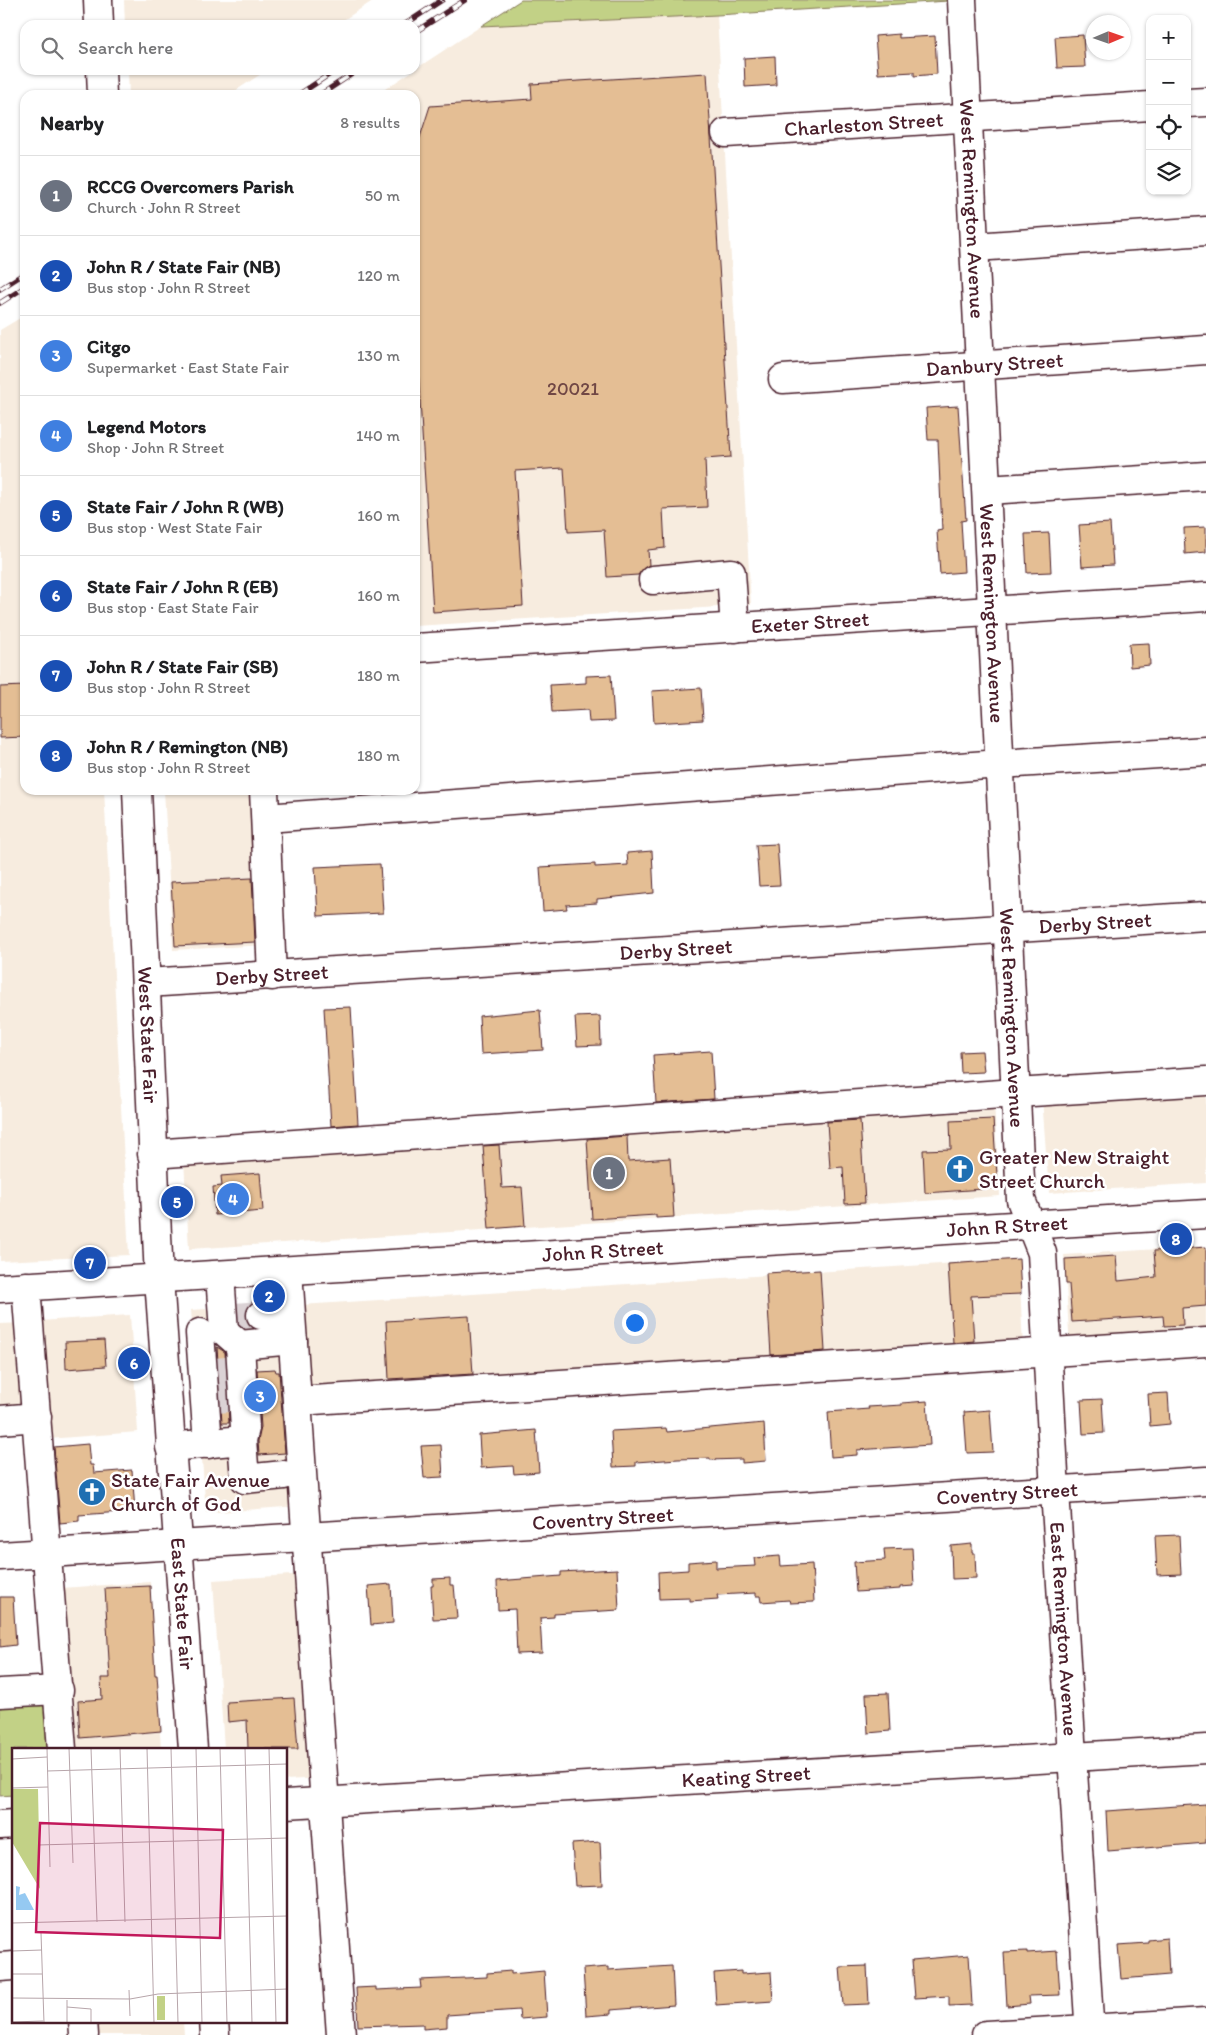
<!DOCTYPE html>
<meta charset="utf-8">
<style>
:root{--surface:#fff;--page:#f2f2f2;--text:#202124;--muted:#757577;--line:#e0e0e0;--accent:#d93025}
body{margin:0;font-family:Itim,sans-serif;background:var(--page);color:var(--text)}
.controls{position:absolute;right:15px;top:15px;display:grid;overflow:hidden;border-radius:10px;box-shadow:0 1px 4px #0004}
.controls button{width:45px;height:45px;display:grid;place-items:center;padding:0;border:0;border-bottom:1px solid var(--line);background:var(--surface);color:var(--text);font:25px sans-serif}
.compass{position:absolute;left:1086px;top:15px;width:45px;height:45px;border-radius:50%;background:var(--surface);box-shadow:0 1px 4px #0004;rotate:88deg}
.you{position:absolute;left:634px;top:1322px;width:18px;height:18px;margin:-12px;border:4px solid #fff;border-radius:50%;background:#1a73e8;box-shadow:0 0 0 8px #1a73e833}
.badge{display:grid;place-items:center;width:32px;height:32px;border-radius:50%;background:var(--accent);color:#fff;font-size:16px;font-weight:700}
.pin{position:absolute;translate:-50% -50%;border:2px solid #fff;box-shadow:0 1px 5px #0006}
.list{margin:0;padding:0;list-style:none}
h2{display:flex;justify-content:space-between;align-items:center;height:65px;margin:0;padding:0 20px;font-size:21px}
h2 small{font-size:16px;font-weight:400;color:var(--muted)}
.list li{display:grid;grid-template-columns:32px 1fr auto;gap:15px;align-items:center;box-sizing:border-box;height:80px;padding:0 20px;border-top:1px solid var(--line)}
.list b{display:block;font-size:19px;white-space:nowrap}
.list p{margin:0;font-size:16px;white-space:nowrap;color:var(--muted)}
.list em{font-size:16px;font-style:normal;color:var(--muted)}
.icon{flex:none;width:28px;height:28px;fill:none;stroke:currentColor;stroke-width:2;stroke-linecap:round;stroke-linejoin:round}
.map{position:relative;flex:none;width:1206px;height:2035px;overflow:hidden}
.search{position:absolute;background:var(--surface);box-shadow:0 1px 4px #0004;left:20px;top:20px;width:400px;height:55px;display:flex;align-items:center;gap:12px;box-sizing:border-box;padding:0 18px;border-radius:15px;color:var(--muted);font-size:19px}
.panel{position:absolute;background:var(--surface);box-shadow:0 1px 4px #0004;left:20px;top:90px;width:400px;height:705px;border-radius:15px}
.map>svg:first-child{display:block}
.built{fill:#f7ecdf}
.green{fill:#c2d186;stroke:#867858}
.building{fill:#e4be94;stroke:#4a1f2b}
.lines{fill:none;stroke-linecap:round;stroke-linejoin:round}
.minor-tunnel{stroke:#dbd2d5;stroke-width:28;stroke-dasharray:28 14;stroke-linecap:butt}
.minor-casing{stroke:#4a1f2b;stroke-width:31}
.major-casing{stroke:#4a1f2b;stroke-width:31}
.minor{stroke:#fff;stroke-width:28}
.major{stroke:#fff;stroke-width:28}
.rail-casing{stroke:#4a1f2b;stroke-width:5.5}
.rail{stroke:#fff;stroke-width:4;stroke-dasharray:11;stroke-linecap:butt}
.labels{text-anchor:middle;stroke-width:5;stroke-linejoin:round;paint-order:stroke}
.number-label{font-size:19px;fill:#704745}
.street-label{font-size:21px;fill:#4a1f2b;stroke:#fff}
.poi-label{font-size:21px;fill:#4a1f2b;stroke:#fff;text-anchor:start}
.inset-road{fill:none;stroke:#b7a5aa;stroke-width:1}
.view{fill:#c2185b;fill-opacity:0.15;stroke:#c2185b;stroke-width:2.5}
.inset-edge{fill:none;stroke:#4a1f2b;stroke-width:2.5}
</style>
<div class="map">
<svg width="1206" height="2035" viewBox="0 0 1206 2035">
<rect width="100%" height="100%" fill="#fff"/>
<filter id="ink" filterUnits="userSpaceOnUse"><feTurbulence type="fractalNoise" baseFrequency=".02" numOctaves="2"/><feDisplacementMap in="SourceGraphic" scale="10" xChannelSelector="R" yChannelSelector="G"/><feConvolveMatrix kernelMatrix="1 2 1 2 8 2 1 2 1" color-interpolation-filters="sRGB"/></filter>
<g filter="url(#ink)">
<path class="built" d="M 124,0 L 374,0 L 336,25 L 125,25 Z
M 717,15 L 751,605 L 415,626 L 415,95 L 376,95 L 481,26 Z
M 128,70 L 267,70 L 229,95 L 129,95 Z
M 25,315 L 25,790 L 104,790 L 129,1255 L 0,1261 L 0,330 Z
M 164,790 L 258,790 L 266,945 L 173,950 Z
M 1206,1087 L 1206,1183 L 1049,1193 L 1042,1098 Z
M 994,1103 L 1000,1196 L 189,1249 L 184,1160 Z
M 1206,1246 L 1206,1339 L 1070,1347 L 1064,1255 Z
M 1019,1259 L 1023,1349 L 306,1394 L 301,1305 Z
M 283,1304 L 298,1506 L 206,1513 L 191,1310 Z
M 130,1315 L 138,1432 L 48,1439 L 40,1321 Z
M 24,1323 L 29,1412 L 0,1413 L 0,1324 Z
M 307,1574 L 320,1778 L 286,1780 L 286,1749 L 224,1749 L 213,1580 Z
M 150,1582 L 161,1749 L 72,1749 L 61,1588 Z
M 94,2021 L 183,2021 L 184,2035 L 95,2035 Z"/>
<path class="green" d="M 521,0 L 965,0 L 717,15 L 481,26 Z
M 50,1700 L 54,1749 L 14,1749 L 14,1795 L 0,1796 L 0,1703 Z"/>
<path class="building" d="M 899,34 L 899,38 L 935,36 L 937,74 L 914,76 L 914,72 L 878,74 L 875,36 Z
M 1083,35 L 1085,67 L 1057,68 L 1055,37 Z
M 775,56 L 776,85 L 745,87 L 744,58 Z
M 707,73 L 731,457 L 705,459 L 707,507 L 663,509 L 665,548 L 648,550 L 649,565 L 644,568 L 638,575 L 607,577 L 604,530 L 568,532 L 564,468 L 515,471 L 523,606 L 433,612 L 415,319 L 415,153 L 430,106 L 532,99 L 531,84 Z
M 958,406 L 966,520 L 961,521 L 964,572 L 940,574 L 937,531 L 942,530 L 938,440 L 928,440 L 926,408 Z
M 1110,523 L 1113,565 L 1082,567 L 1079,525 Z
M 1206,527 L 1206,552 L 1185,554 L 1184,528 Z
M 1049,533 L 1051,572 L 1027,573 L 1025,534 Z
M 1149,643 L 1150,665 L 1130,667 L 1129,644 Z
M 611,675 L 614,721 L 589,722 L 588,710 L 552,712 L 550,685 L 586,683 L 586,676 Z
M 25,686 L 25,737 L 0,738 L 0,687 Z
M 701,688 L 703,720 L 654,723 L 652,691 Z
M 777,844 L 780,885 L 759,886 L 756,845 Z
M 652,851 L 654,893 L 597,899 L 597,903 L 566,905 L 567,909 L 543,911 L 540,867 L 595,864 L 595,867 L 628,865 L 627,853 Z
M 380,864 L 383,913 L 318,916 L 315,867 Z
M 252,878 L 255,942 L 175,946 L 171,882 Z
M 351,1007 L 358,1124 L 331,1126 L 324,1008 Z
M 540,1010 L 543,1050 L 481,1054 L 479,1016 Z
M 600,1016 L 601,1045 L 577,1046 L 575,1017 Z
M 711,1051 L 714,1099 L 656,1103 L 653,1055 Z
M 982,1051 L 984,1072 L 961,1073 L 960,1052 Z
M 993,1119 L 998,1188 L 925,1193 L 923,1150 L 951,1149 L 950,1121 Z
M 860,1120 L 865,1203 L 845,1204 L 843,1167 L 830,1168 L 827,1122 Z
M 627,1136 L 628,1161 L 670,1158 L 674,1217 L 656,1218 L 656,1215 L 592,1219 L 587,1139 Z
M 499,1145 L 502,1188 L 522,1187 L 525,1226 L 489,1229 L 483,1146 Z
M 260,1173 L 263,1211 L 215,1215 L 213,1187 L 222,1186 L 221,1176 Z
M 1206,1247 L 1206,1306 L 1182,1308 L 1183,1325 L 1164,1326 L 1163,1316 L 1072,1322 L 1069,1284 L 1066,1284 L 1065,1259 L 1116,1256 L 1118,1281 L 1156,1277 L 1154,1251 Z
M 1019,1259 L 1021,1294 L 971,1296 L 974,1341 L 953,1343 L 948,1264 Z
M 820,1270 L 825,1351 L 771,1355 L 766,1273 Z
M 247,1310 L 245,1315 L 247,1322 L 253,1328 L 245,1329 L 239,1323 L 238,1311 Z
M 469,1316 L 473,1374 L 389,1379 L 386,1321 Z
M 104,1340 L 106,1366 L 66,1369 L 65,1342 Z
M 217,1347 L 225,1352 L 229,1423 L 222,1423 Z
M 275,1369 L 276,1372 L 279,1372 L 285,1453 L 259,1455 L 258,1441 L 261,1427 L 257,1370 Z
M 1168,1393 L 1170,1424 L 1150,1426 L 1148,1394 Z
M 1102,1399 L 1104,1433 L 1083,1434 L 1081,1400 Z
M 927,1401 L 930,1445 L 857,1450 L 857,1455 L 831,1457 L 828,1412 L 869,1409 L 868,1407 L 902,1405 L 902,1403 Z
M 990,1410 L 993,1452 L 967,1453 L 964,1412 Z
M 764,1423 L 766,1461 L 742,1463 L 742,1459 L 710,1460 L 710,1458 L 678,1459 L 636,1462 L 636,1466 L 613,1467 L 611,1431 L 666,1428 L 667,1432 Z
M 536,1430 L 539,1472 L 514,1474 L 513,1466 L 481,1468 L 479,1435 Z
M 88,1444 L 90,1465 L 93,1465 L 94,1473 L 132,1470 L 135,1511 L 79,1515 L 79,1521 L 60,1523 L 54,1447 Z
M 441,1445 L 443,1477 L 424,1478 L 421,1446 Z
M 1179,1535 L 1181,1574 L 1157,1575 L 1155,1536 Z
M 972,1544 L 972,1553 L 975,1553 L 976,1578 L 952,1579 L 951,1546 Z
M 912,1548 L 914,1586 L 900,1587 L 900,1589 L 856,1592 L 854,1562 L 885,1560 L 884,1549 Z
M 780,1556 L 781,1566 L 812,1564 L 814,1602 L 790,1603 L 789,1600 L 761,1602 L 760,1596 L 756,1596 L 756,1593 L 717,1595 L 718,1599 L 690,1601 L 690,1598 L 659,1599 L 658,1572 L 688,1570 L 688,1562 L 716,1560 L 716,1568 L 755,1566 L 754,1558 Z
M 617,1569 L 619,1610 L 554,1614 L 554,1617 L 540,1618 L 542,1653 L 517,1654 L 515,1609 L 498,1610 L 497,1581 L 561,1576 L 561,1572 Z
M 450,1578 L 450,1585 L 454,1585 L 457,1618 L 433,1619 L 431,1586 L 433,1586 L 433,1579 Z
M 391,1584 L 393,1623 L 371,1625 L 368,1586 Z
M 150,1586 L 155,1675 L 157,1675 L 161,1731 L 80,1738 L 78,1701 L 102,1699 L 101,1678 L 110,1678 L 105,1588 Z
M 0,1597 L 13,1597 L 16,1645 L 0,1647 Z
M 888,1693 L 890,1731 L 868,1733 L 866,1694 Z
M 294,1698 L 298,1749 L 248,1749 L 247,1720 L 228,1722 L 227,1702 Z
M 1206,1804 L 1206,1843 L 1108,1851 L 1106,1811 Z
M 600,1842 L 602,1885 L 575,1886 L 572,1844 Z
M 1167,1938 L 1169,1975 L 1121,1979 L 1118,1945 L 1148,1943 L 1148,1940 Z
M 1027,1951 L 1027,1953 L 1057,1951 L 1060,1995 L 1029,1996 L 1030,2004 L 1007,2006 L 1004,1952 Z
M 969,1955 L 972,2005 L 949,2006 L 949,1996 L 915,1998 L 912,1960 Z
M 672,1966 L 674,2005 L 611,2010 L 611,2014 L 586,2016 L 583,1969 L 608,1967 L 608,1970 Z
M 867,1966 L 869,2004 L 843,2005 L 840,1967 Z
M 511,1971 L 511,1974 L 544,1971 L 547,2017 L 520,2019 L 519,2010 L 447,2015 L 447,2027 L 423,2029 L 423,2024 L 358,2026 L 356,1988 L 376,1987 L 376,1990 L 421,1988 L 420,1980 L 487,1977 L 487,1973 Z
M 741,1971 L 741,1974 L 771,1972 L 773,2001 L 716,2005 L 714,1973 Z"/>
<g class="lines">
<path class="minor-tunnel" d="M 235,1317 L 261,1315
M 214,1372 L 240,1370
M 216,1399 L 242,1397"/>
<defs>
<g id="minor">
<path d="M 98,0 L 99,25"/>
<path id="s1" d="M 962,0 L 1021,1200 L 1042,1253 L 1055,1491 L 1090,2035"/>
<path d="M 101,70 L 102,95"/>
<path d="M 1187,103 L 1206,102"/>
<path id="s2" d="M 726,133 L 1150,106"/>
<path d="M 975,247 L 1206,231"/>
<path id="s3" d="M 783,379 L 1206,350"/>
<path d="M 987,490 L 1206,476"/>
<path d="M 653,580 L 731,573 L 735,628"/>
<path id="s4" d="M 415,648 L 1206,597"/>
<path id="s5" d="M 137,790 L 159,1279 L 193,1749"/>
<path d="M 264,790 L 272,976"/>
<path d="M 266,818 L 1000,764 L 1206,751"/>
<path id="s6" d="M 146,983 L 1206,916"/>
<path d="M 152,1154 L 1016,1093 L 1206,1081"/>
<path d="M 288,1271 L 341,2035"/>
<path d="M 220,1275 L 224,1331 L 240,1345 L 293,1340"/>
<path d="M 26,1286 L 62,1749"/>
<path d="M 261,1315 L 266,1315 L 283,1341"/>
<path d="M 200,1333 L 208,1444"/>
<path d="M 240,1345 L 245,1428 L 242,1440"/>
<path d="M 298,1401 L 1206,1342"/>
<path d="M 0,1420 L 37,1417"/>
<path d="M 170,1447 L 242,1440 L 245,1479 L 284,1475"/>
<path id="s7" d="M 0,1556 L 1206,1481"/>
<path d="M 0,1693 L 59,1690"/>
<path id="s8" d="M 286,1804 L 1206,1749"/>
<path d="M 0,1825 L 14,1824"/>
<path d="M 0,1967 L 14,1966"/>
<path d="M 83,2021 L 84,2035"/>
<path d="M 214,2021 L 215,2035"/>
<path d="M 986,2035 L 1206,2022"/>
</g>
<g id="major">
<path id="s9" d="M 0,1288 L 1206,1214"/>
</g>
</defs>
<use href="#minor" class="minor-casing"/>
<use href="#major" class="major-casing"/>
<use href="#minor" class="minor"/>
<use href="#major" class="major"/>
<defs>
<path id="rail" d="M 404,25 L 442,0
M 415,32 L 465,0
M 298,95 L 336,70
M 320,95 L 358,70
M 0,289 L 25,273
M 0,303 L 25,287"/>
</defs>
<use href="#rail" class="rail-casing"/>
<use href="#rail" class="rail"/>
</g>
</g>
<defs>
<symbol id="church-disc" viewBox="-11 -11 22 22"><circle r="9.5" fill="#1f6fb2" stroke="#fff"/><path d="M-1.2-6h2.4v3.5h3.3v2.4h-3.3V6h-2.4V-.1h-3.3v-2.4h3.3Z" fill="#fff"/></symbol>
</defs>
<g fill-rule="evenodd">
<use href="#church-disc" x="944" y="1153" width="32" height="32"/>
<use href="#church-disc" x="76" y="1476" width="32" height="32"/>
</g>
<g class="labels">
<g class="number-label">
<text x="573" y="395">20021</text>
</g>
<g class="street-label">
<text dy="7" stroke="none"><textPath href="#s2" startOffset="138">Charleston Street</textPath></text>
<text dy="7" stroke="none"><textPath href="#s1" startOffset="209">West Remington Avenue</textPath></text>
<text dy="7" stroke="none"><textPath href="#s3" startOffset="212">Danbury Street</textPath></text>
<text dy="7" stroke="none"><textPath href="#s1" startOffset="614">West Remington Avenue</textPath></text>
<text dy="7" stroke="none"><textPath href="#s4" startOffset="396">Exeter Street</textPath></text>
<text dy="7" stroke="none"><textPath href="#s6" startOffset="951">Derby Street</textPath></text>
<text dy="7" stroke="none"><textPath href="#s6" startOffset="531">Derby Street</textPath></text>
<text dy="7" stroke="none"><textPath href="#s6" startOffset="126">Derby Street</textPath></text>
<text dy="7" stroke="none"><textPath href="#s1" startOffset="1019">West Remington Avenue</textPath></text>
<text dy="7" stroke="none"><textPath href="#s5" startOffset="245">West State Fair</textPath></text>
<text dy="7" stroke="none"><textPath href="#s9" startOffset="1009">John R Street</textPath></text>
<text dy="7" stroke="none"><textPath href="#s9" startOffset="604">John R Street</textPath></text>
<text dy="7" stroke="none"><textPath href="#s7" startOffset="1009">Coventry Street</textPath></text>
<text dy="7" stroke="none"><textPath href="#s7" startOffset="604">Coventry Street</textPath></text>
<text dy="7" stroke="none"><textPath href="#s5" startOffset="815">East State Fair</textPath></text>
<text dy="7" stroke="none"><textPath href="#s1" startOffset="1635">East Remington Avenue</textPath></text>
<text dy="7" stroke="none"><textPath href="#s8" startOffset="461">Keating Street</textPath></text>
</g>
<g class="poi-label">
<text x="979" y="1164">Greater New Straight<tspan x="979" dy="24">Street Church</tspan></text>
<text x="111" y="1487">State Fair Avenue<tspan x="111" dy="24">Church of God</tspan></text>
</g>
</g>
<g transform="translate(12 1748)">
<rect width="275" height="275" fill="#fff"/>
<path d="M 0,41 L 26,41 L 28,141 L 0,94 ZM 145,248 L 153,248 L 153,272 L 145,272 Z" fill="#c2d186"/>
<path d="M 4,138 L 8,139 L 7,147 L 13,145 L 22,162 L 4,162 Z" fill="#95c9f2"/>
<path class="inset-road" d="M 35,0 L 38,119M 57,0 L 61,115M 79,0 L 85,174M 108,0 L 113,174M 135,0 L 142,275M 159,0 L 166,275M 184,0 L 190,275M 208,0 L 215,275M 233,0 L 240,275M 257,0 L 264,275M 0,11 L 35,9M 35,23 L 275,16M 0,40 L 36,39M 26,97 L 275,90M 0,175 L 275,168M 29,185 L 32,275M 0,203 L 30,202M 0,226 L 30,226M 117,242 L 118,268M 0,250 L 118,251 L 146,246 L 275,241M 55,252 L 55,275M 55,259 L 79,261 L 79,275M 0,274 L 31,273"/>
<path class="view" d="M 28,75 L 211,82 L 208,190 L 24,184 Z"/>
<rect width="275" height="275" class="inset-edge"/>
</g>
</svg>
<div class="controls">
<button>+</button>
<button>−</button>
<button><svg class="icon" aria-label="locate" viewBox="0 0 24 24"><circle cx="12" cy="12" r="6"/><path d="M12 2v4M12 18v4M2 12h4M18 12h4"/></svg></button>
<button><svg class="icon" aria-label="layers" viewBox="0 0 24 24"><path d="M12 4l9 5-9 5-9-5zM3 14l9 5 9-5"/></svg></button>
</div>
<svg class="compass" viewBox="-18 -18 36 36"><path d="M0-13l5 13h-10z" fill="#e53935"/><path d="M0 13l5-13h-10z" fill="#757577"/></svg>
<div class="you"></div>
<div class="pin badge" style="left:609px;top:1173px;background:#6b7280">1</div>
<div class="pin badge" style="left:269px;top:1296px;background:#1a4fb4">2</div>
<div class="pin badge" style="left:260px;top:1396px;background:#3f7fe0">3</div>
<div class="pin badge" style="left:233px;top:1199px;background:#3f7fe0">4</div>
<div class="pin badge" style="left:177px;top:1202px;background:#1a4fb4">5</div>
<div class="pin badge" style="left:134px;top:1363px;background:#1a4fb4">6</div>
<div class="pin badge" style="left:90px;top:1263px;background:#1a4fb4">7</div>
<div class="pin badge" style="left:1176px;top:1239px;background:#1a4fb4">8</div>
<div class="search"><svg class="icon" aria-label="search" viewBox="0 0 24 24"><circle cx="10" cy="10" r="6"/><path d="M15 15l6 6"/></svg>Search here</div>
<section class="panel">
<h2>Nearby<small>8 results</small></h2>
<ul class="list">
<li><span class="badge" style="background:#6b7280">1</span><div><b>RCCG Overcomers Parish</b><p>Church · John R Street</p></div><em>50 m</em></li>
<li><span class="badge" style="background:#1a4fb4">2</span><div><b>John R / State Fair (NB)</b><p>Bus stop · John R Street</p></div><em>120 m</em></li>
<li><span class="badge" style="background:#3f7fe0">3</span><div><b>Citgo</b><p>Supermarket · East State Fair</p></div><em>130 m</em></li>
<li><span class="badge" style="background:#3f7fe0">4</span><div><b>Legend Motors</b><p>Shop · John R Street</p></div><em>140 m</em></li>
<li><span class="badge" style="background:#1a4fb4">5</span><div><b>State Fair / John R (WB)</b><p>Bus stop · West State Fair</p></div><em>160 m</em></li>
<li><span class="badge" style="background:#1a4fb4">6</span><div><b>State Fair / John R (EB)</b><p>Bus stop · East State Fair</p></div><em>160 m</em></li>
<li><span class="badge" style="background:#1a4fb4">7</span><div><b>John R / State Fair (SB)</b><p>Bus stop · John R Street</p></div><em>180 m</em></li>
<li><span class="badge" style="background:#1a4fb4">8</span><div><b>John R / Remington (NB)</b><p>Bus stop · John R Street</p></div><em>180 m</em></li>
</ul>
</section>
</div>
